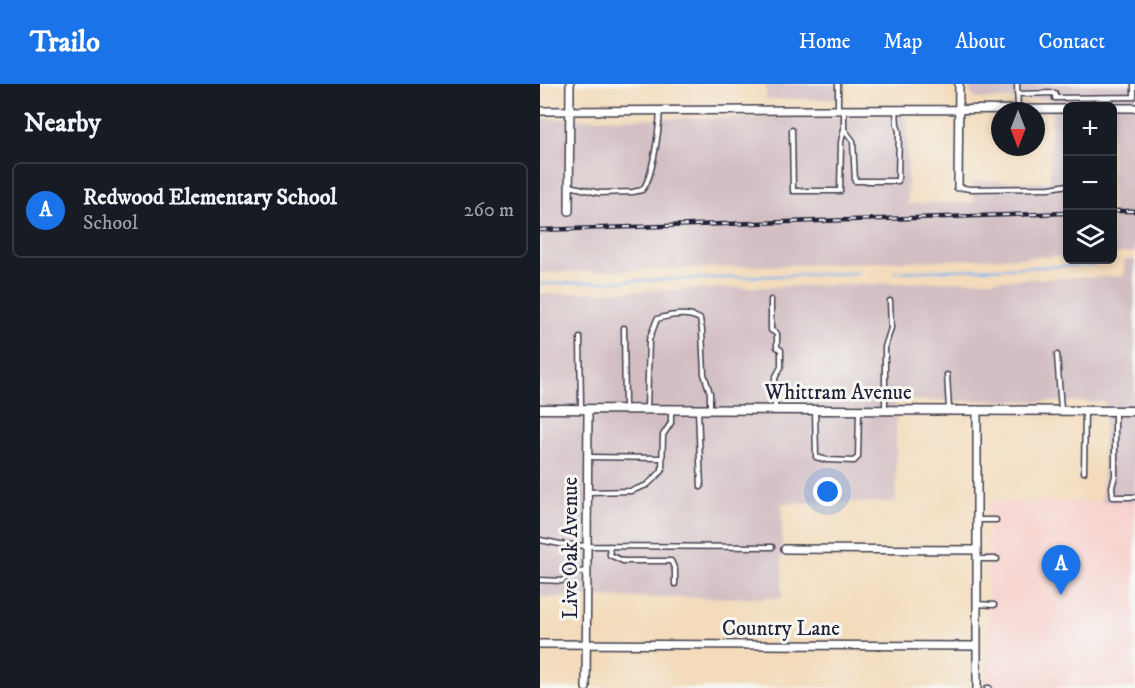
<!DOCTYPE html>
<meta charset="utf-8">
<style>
:root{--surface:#171b24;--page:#242831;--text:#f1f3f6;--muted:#9ea1a6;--line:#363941;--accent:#1a73e8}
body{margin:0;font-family:"IM FELL DW Pica",serif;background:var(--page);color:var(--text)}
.controls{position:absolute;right:18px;top:18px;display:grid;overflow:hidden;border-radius:9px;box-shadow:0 3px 9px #0003}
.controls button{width:54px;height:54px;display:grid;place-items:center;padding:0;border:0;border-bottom:2px solid var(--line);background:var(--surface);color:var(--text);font:30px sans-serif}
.compass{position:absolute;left:451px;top:18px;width:54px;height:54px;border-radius:50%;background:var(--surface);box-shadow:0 3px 9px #0003;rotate:180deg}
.you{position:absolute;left:288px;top:408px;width:21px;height:21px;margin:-15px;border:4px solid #fff;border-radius:50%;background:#1a73e8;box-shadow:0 0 0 9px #1a73e833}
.badge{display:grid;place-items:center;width:39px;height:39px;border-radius:50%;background:var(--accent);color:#fff;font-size:20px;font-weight:700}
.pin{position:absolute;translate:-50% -50px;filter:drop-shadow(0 2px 3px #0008)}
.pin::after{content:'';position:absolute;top:32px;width:21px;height:18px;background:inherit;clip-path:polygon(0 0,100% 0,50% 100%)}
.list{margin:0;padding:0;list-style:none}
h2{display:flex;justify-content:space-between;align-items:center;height:78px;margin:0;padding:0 24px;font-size:26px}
h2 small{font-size:20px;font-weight:400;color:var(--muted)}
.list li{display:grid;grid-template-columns:39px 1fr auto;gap:18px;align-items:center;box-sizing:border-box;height:96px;margin:0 12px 12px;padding:0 12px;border:2px solid var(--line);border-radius:9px}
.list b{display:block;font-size:22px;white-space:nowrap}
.list p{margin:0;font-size:20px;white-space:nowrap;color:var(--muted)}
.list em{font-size:20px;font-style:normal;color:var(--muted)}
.icon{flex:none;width:33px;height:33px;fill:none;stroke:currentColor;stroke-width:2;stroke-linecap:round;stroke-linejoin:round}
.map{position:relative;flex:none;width:595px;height:604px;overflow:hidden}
header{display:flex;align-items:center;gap:36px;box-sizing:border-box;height:84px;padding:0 30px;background:var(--accent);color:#fff}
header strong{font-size:28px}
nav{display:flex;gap:33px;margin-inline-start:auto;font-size:21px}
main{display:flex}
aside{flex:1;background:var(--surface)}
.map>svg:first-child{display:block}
.built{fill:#f7d0cc}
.industrial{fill:#d2bec3}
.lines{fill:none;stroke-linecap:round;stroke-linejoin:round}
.stream{stroke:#84b7f2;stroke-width:2}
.service-casing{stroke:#413e4e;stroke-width:7}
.minor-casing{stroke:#413e4e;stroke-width:10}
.tertiary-casing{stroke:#413e4e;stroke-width:11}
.service{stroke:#fff;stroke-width:4}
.minor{stroke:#fff;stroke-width:7}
.tertiary{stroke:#fff;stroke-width:8}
.rail-casing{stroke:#22223b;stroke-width:4.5}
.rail{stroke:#f6f6f2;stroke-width:2;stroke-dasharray:7;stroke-linecap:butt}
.labels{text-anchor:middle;stroke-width:6;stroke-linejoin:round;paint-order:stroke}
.street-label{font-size:21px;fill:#22223b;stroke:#f6f6f2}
</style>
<header>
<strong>Trailo</strong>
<nav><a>Home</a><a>Map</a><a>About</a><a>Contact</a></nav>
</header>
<main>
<aside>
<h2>Nearby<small></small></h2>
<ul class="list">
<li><span class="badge">A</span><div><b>Redwood Elementary School</b><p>School</p></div><em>260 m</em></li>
</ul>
</aside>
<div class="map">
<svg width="595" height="604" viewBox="0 0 595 604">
<rect width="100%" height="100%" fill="#f6f6f2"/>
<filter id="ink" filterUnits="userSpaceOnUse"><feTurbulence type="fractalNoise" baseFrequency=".0167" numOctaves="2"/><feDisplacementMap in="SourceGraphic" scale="12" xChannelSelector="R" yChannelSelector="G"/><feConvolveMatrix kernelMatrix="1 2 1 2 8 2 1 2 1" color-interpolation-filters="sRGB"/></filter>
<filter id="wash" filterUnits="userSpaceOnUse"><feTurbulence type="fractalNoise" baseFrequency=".008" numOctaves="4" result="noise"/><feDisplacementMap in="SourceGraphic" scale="24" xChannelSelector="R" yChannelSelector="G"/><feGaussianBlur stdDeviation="1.35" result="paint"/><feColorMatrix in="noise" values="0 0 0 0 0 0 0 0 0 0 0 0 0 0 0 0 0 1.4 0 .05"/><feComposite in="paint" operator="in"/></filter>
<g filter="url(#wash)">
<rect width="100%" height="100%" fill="#f3dbbb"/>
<path class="built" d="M 448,418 L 595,418 L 595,604 L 447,604 Z"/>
<path class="industrial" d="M 226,0 L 303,0 L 303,15 L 226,15 Z
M 430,0 L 595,0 L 595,168 L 573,170 L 572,22 L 528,22 L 527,172 L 0,189 L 0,35 L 367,33 L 368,120 L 434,118 L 433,97 L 510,98 L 511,16 L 436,15 L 430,9 Z
M 584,176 L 595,176 L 595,418 L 562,418 L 565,318 L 356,316 L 356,418 L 242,419 L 242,514 L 0,513 L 0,210 L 584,192 Z"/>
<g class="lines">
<path class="stream" d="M 355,188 L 555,181
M 0,200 L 318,189"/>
</g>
</g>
<g filter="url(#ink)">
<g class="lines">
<defs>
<path id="service" d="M 298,0 L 298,25
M 477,0 L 478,24
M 477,10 L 515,9 L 515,14 L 594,13 L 594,0
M 304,45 L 313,57 L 315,97 L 358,97 L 359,47 L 357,41 L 356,25
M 252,46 L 253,107 L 300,107 L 301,58 L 304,45 L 304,26
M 30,102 L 59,109 L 93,108 L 102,106 C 113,95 119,44 120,27
M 418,103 L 430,105 L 510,104 L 528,101
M 231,216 L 231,246 L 237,250 L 237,263 L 241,266 L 241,283 L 235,294 L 235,325
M 84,244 L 85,324
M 40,254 L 41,324
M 517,271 L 521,326
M 407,291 L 409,325
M 107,325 L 109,256 L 117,235 C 130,231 148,228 160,235 L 162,246 L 164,290 L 170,309 L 170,324
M 345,325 L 345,263 L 351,244 L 350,217
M 158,326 L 161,403
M 275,327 L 276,373 L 287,376 L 314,377 L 318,373 L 319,327
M 575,327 L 575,392 L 572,403 L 573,413 L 595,413
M 48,373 L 122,374
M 544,388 L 545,327
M 48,408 L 91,407 L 107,401 L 122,387 L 123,351 L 131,339 L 131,327
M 437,436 L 456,436
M 0,456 L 20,460 L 47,462 L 232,463
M 69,462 L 70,471 L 83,477 L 131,477 L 135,486 L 135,500
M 437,475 L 457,475
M 0,496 L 22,497 L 32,489 L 47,487
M 436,520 L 454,521
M 447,604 L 449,604"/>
<path id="minor" d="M 572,24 L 595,24
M 0,27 L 528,25
M 418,103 L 419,0
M 29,127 L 30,0
M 245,465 L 437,466
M 0,560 L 436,562
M 46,604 L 48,325
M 437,604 L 437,326"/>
<path id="tertiary" d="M 0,325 L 595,327"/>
</defs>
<use href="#service" class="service-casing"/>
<use href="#minor" class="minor-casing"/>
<use href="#tertiary" class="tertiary-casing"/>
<use href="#service" class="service"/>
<use href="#minor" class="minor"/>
<use href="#tertiary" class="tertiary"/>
<defs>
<path id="rail" d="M 572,127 L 595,127
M 0,146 L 528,129"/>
</defs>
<use href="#rail" class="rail-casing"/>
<use href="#rail" class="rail"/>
</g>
</g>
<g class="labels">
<g class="street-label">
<text x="298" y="315">Whittram Avenue</text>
<text transform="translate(30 464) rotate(-90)" y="7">Live Oak Avenue</text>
<text x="241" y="551">Country Lane</text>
</g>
</g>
</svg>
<div class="controls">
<button>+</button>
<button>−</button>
<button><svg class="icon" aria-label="layers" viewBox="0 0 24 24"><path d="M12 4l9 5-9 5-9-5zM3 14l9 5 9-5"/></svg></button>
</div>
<svg class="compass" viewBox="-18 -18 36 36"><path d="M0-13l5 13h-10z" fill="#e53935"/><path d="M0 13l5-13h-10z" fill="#9ea1a6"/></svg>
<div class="you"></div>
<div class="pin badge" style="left:521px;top:511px">A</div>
</div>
</main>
